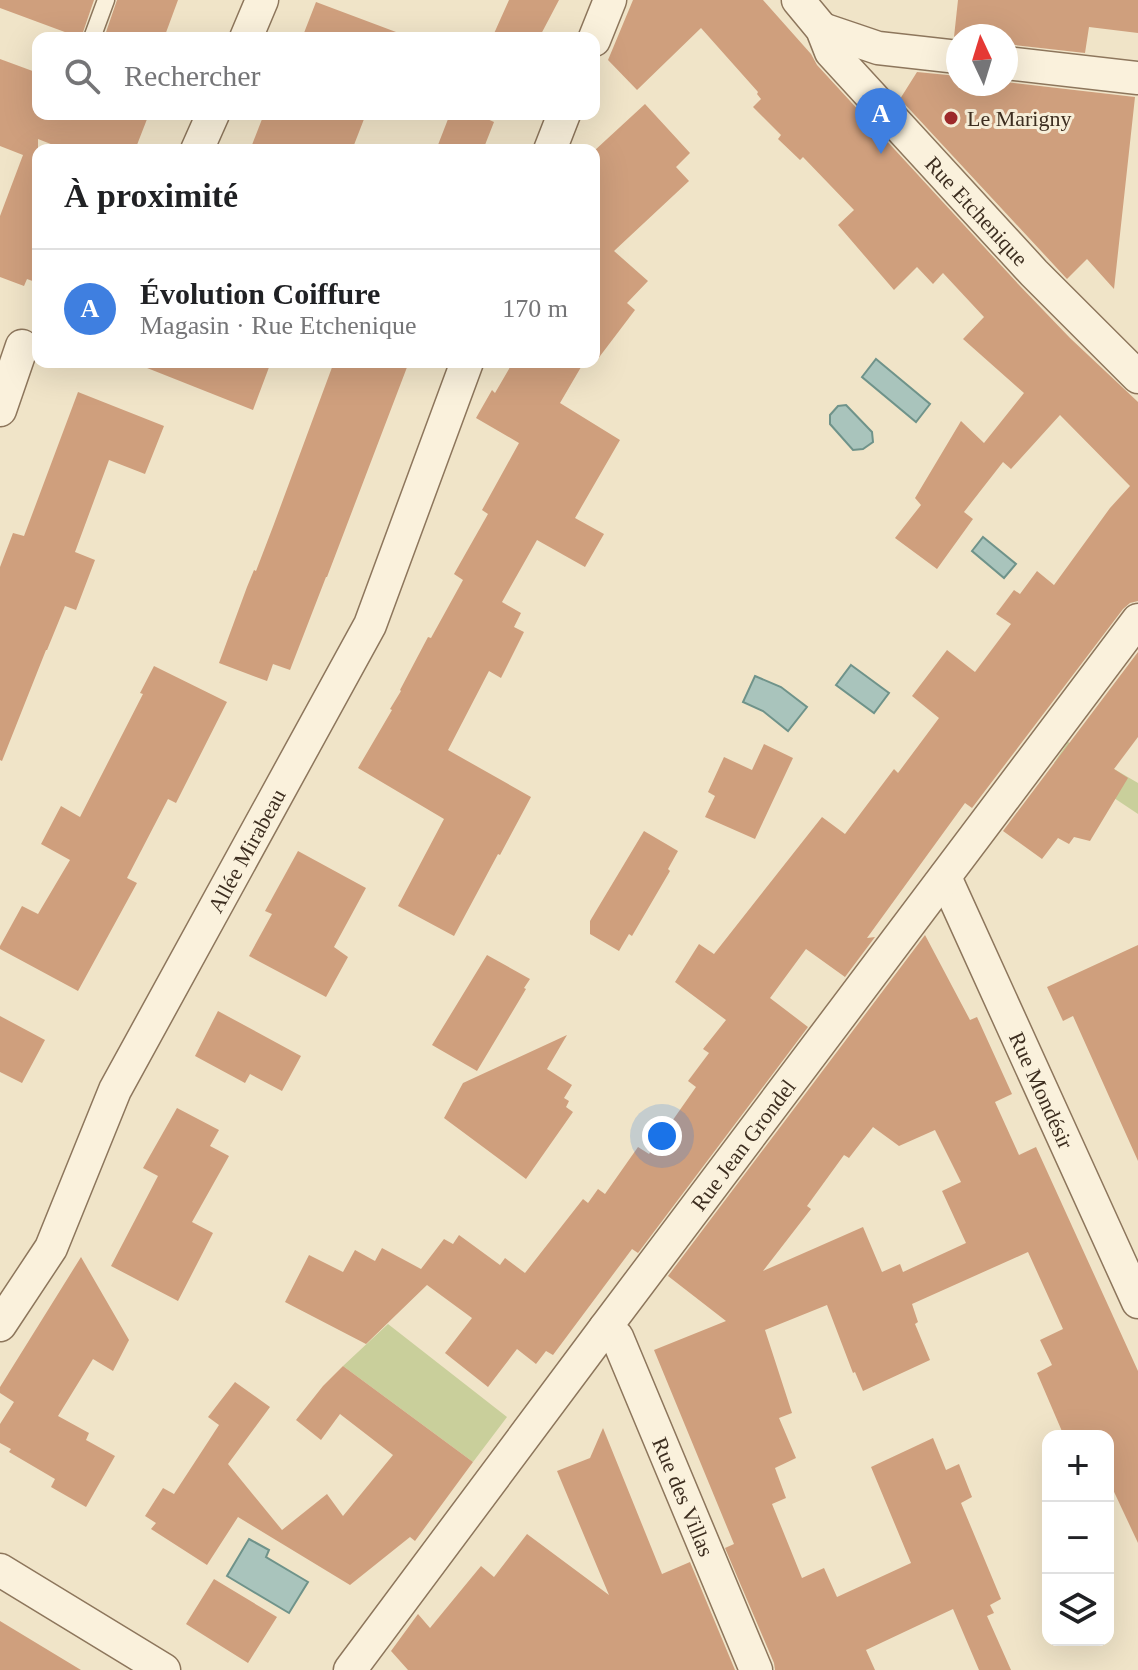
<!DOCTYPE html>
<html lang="fr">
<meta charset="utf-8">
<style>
:root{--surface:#fff;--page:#f6f6f6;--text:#202124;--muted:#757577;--line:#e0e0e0;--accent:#111827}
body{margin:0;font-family:Georgia,serif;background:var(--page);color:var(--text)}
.controls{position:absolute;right:24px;bottom:24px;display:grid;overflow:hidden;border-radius:16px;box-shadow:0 8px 32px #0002}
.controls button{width:72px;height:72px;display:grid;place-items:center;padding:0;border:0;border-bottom:2px solid var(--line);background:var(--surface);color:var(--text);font:40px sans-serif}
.compass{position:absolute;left:946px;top:24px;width:72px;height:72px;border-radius:50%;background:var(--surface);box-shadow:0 8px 32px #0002;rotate:356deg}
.you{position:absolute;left:662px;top:1136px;width:28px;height:28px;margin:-20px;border:6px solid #fff;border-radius:50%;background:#1a73e8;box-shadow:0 0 0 12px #1a73e833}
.badge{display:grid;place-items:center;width:52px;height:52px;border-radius:50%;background:var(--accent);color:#fff;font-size:26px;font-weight:700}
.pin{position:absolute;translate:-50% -66px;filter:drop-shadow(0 2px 4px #0008)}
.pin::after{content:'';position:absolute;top:42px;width:28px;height:24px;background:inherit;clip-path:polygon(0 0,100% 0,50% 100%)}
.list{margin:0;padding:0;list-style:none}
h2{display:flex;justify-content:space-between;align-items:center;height:104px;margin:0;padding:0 32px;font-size:34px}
h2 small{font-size:26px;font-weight:400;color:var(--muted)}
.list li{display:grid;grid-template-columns:52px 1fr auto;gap:24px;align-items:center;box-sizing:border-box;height:120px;padding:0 32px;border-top:2px solid var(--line)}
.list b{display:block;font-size:30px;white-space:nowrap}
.list p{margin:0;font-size:26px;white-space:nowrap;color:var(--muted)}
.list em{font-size:26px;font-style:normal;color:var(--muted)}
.icon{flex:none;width:44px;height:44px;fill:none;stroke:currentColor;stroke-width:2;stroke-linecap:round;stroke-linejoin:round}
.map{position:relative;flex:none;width:1138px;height:1670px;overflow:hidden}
.search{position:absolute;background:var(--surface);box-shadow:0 8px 32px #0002;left:32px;top:32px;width:568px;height:88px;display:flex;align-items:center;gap:20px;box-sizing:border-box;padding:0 28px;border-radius:16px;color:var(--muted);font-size:30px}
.panel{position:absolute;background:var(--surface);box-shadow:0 8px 32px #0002;left:32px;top:144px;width:568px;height:224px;border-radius:16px}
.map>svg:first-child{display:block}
.green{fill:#c9cf9b}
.water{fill:#a9c4bc;stroke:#6f938a;stroke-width:2}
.building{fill:#cf9f7d;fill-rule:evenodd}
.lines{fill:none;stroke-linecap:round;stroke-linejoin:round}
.service-casing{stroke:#8d765c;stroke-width:19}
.minor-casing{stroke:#8d765c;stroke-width:35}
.service{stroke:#faf1dc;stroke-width:16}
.minor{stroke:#faf1dc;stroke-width:32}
.poi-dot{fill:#9e2a2b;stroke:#f7eed8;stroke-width:3}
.labels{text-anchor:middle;stroke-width:6;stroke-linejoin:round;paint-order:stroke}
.poi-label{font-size:22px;fill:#3d2e20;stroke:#f7eed8;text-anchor:start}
.street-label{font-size:22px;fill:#3d2e20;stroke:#f7eed8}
</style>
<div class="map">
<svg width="1138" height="1670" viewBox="0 0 1138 1670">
<rect width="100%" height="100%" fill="#f0e4c8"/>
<path class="green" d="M 1068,742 L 1138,783 L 1138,814 L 1111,796 L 1054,763 Z
M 388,1324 L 507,1417 L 473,1462 L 343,1366 Z"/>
<path class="water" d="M 876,359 L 930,404 L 916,422 L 862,377 Z
M 846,405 L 872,432 L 873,442 L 863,449 L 853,450 L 830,424 L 830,415 L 838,406 Z
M 983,537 L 1016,564 L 1004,578 L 972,551 Z
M 851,665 L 889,693 L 874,713 L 836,685 Z
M 755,676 L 781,687 L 807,707 L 788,731 L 763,711 L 743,702 Z
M 249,1539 L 269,1550 L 266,1557 L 308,1582 L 289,1613 L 227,1576 Z"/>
<path class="building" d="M 0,0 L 94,0 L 81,38 L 0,8 Z
M 117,0 L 178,0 L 164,38 L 104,38 Z
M 509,0 L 559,0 L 539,38 L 492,38 Z
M 633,0 L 763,0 L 811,54 L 817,65 L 1020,286 L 1070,338 L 1138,402 L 1138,601 L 1130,603 L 1123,609 L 972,808 L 965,803 L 867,938 L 875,937 L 845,977 L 806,949 L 770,998 L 808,1027 L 638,1253 L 632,1249 L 553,1355 L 546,1351 L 536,1364 L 517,1349 L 488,1387 L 445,1353 L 472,1318 L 427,1285 L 366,1344 L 285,1302 L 309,1255 L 343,1272 L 355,1250 L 375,1261 L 382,1248 L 421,1269 L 444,1239 L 453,1244 L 459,1235 L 500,1265 L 505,1258 L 525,1273 L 583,1199 L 588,1203 L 598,1189 L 605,1194 L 638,1147 L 649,1154 L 696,1087 L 688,1081 L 709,1053 L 703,1049 L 726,1020 L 675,982 L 699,944 L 714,954 L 822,817 L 845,834 L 894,769 L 898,773 L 939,718 L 912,696 L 947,650 L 975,672 L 1011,624 L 996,614 L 1014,590 L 1020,594 L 1037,571 L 1054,585 L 1110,508 L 1130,486 L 1060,415 L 1011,469 L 1003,462 L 964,512 L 973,519 L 937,569 L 895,538 L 921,505 L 915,498 L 961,421 L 984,443 L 1024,393 L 963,339 L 984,317 L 943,273 L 933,284 L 917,267 L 894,290 L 838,225 L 854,210 L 803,157 L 800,160 L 778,139 L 781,135 L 753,107 L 761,99 L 757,94 L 758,92 L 701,28 L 637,90 L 608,60 Z
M 958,0 L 1138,0 L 1138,33 L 1089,27 L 1085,53 L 1006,44 L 1006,36 L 954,37 Z
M 316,2 L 404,35 L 403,38 L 302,38 Z
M 0,59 L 38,73 L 38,114 L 149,114 L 135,150 L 66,150 L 38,139 L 38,283 L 27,279 L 24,286 L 0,277 L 0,216 L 23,155 L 0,146 Z
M 917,72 L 958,76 L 958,84 L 1006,84 L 1006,82 L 1135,97 L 1114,289 L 1087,259 L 1067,279 L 900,99 Z
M 645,104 L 690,153 L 676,167 L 689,181 L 614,251 L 648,281 L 627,303 L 635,310 L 594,364 L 594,151 Z
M 264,114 L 366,114 L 352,150 L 250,150 Z
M 450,114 L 476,114 L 494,122 L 483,150 L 436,150 Z
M 138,362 L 271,362 L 253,410 L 137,364 Z
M 334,362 L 409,362 L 327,577 L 326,577 L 290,670 L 273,664 L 267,681 L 219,663 L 247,587 L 254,570 L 256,571 L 274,524 Z
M 513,362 L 584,362 L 560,403 L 620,440 L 575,518 L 604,534 L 585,567 L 537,540 L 502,602 L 521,613 L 514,627 L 524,632 L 501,678 L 489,671 L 448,750 L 531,797 L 500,855 L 498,854 L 454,936 L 398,906 L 444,819 L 358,768 L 392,710 L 390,709 L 401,691 L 400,690 L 428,637 L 431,638 L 463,580 L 454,574 L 488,514 L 482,510 L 519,443 L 476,418 L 492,390 L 495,393 Z
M 78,392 L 164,426 L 145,474 L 109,460 L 75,552 L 95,560 L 76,610 L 65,606 L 47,650 L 46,650 L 2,761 L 0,760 L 0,567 L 13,533 L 24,536 Z
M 1138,652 L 1138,737 L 1114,769 L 1128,778 L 1090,841 L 1074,837 L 1069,844 L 1058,838 L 1042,859 L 1003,831 Z
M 154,666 L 227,702 L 176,803 L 168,799 L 127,878 L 137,883 L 78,991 L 0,949 L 0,946 L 22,906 L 38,914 L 70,860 L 41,844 L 61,806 L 80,817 L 143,694 L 140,693 Z
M 764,744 L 793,758 L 755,839 L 705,817 L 715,796 L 708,792 L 724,757 L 752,770 Z
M 644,831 L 678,851 L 668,869 L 670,871 L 632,936 L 629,934 L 619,951 L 590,934 L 590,921 Z
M 298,851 L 366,888 L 334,947 L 348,957 L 326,997 L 249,956 L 272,914 L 265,911 Z
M 925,935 L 970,1020 L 977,1017 L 1012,1094 L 995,1102 L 1019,1155 L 1036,1147 L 1138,1371 L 1138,1543 L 1108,1479 L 1108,1436 L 1064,1436 L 1037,1373 L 1052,1365 L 1040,1340 L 1063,1329 L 1028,1252 L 912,1304 L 918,1322 L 915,1324 L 930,1360 L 863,1391 L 855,1372 L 853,1373 L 827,1305 L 765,1330 L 792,1413 L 779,1418 L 796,1458 L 775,1468 L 786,1498 L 772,1504 L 802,1578 L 824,1568 L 837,1597 L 911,1563 L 871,1467 L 933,1438 L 946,1470 L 959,1464 L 972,1497 L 961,1503 L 1001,1599 L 990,1605 L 994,1613 L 987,1616 L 1011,1670 L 979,1670 L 953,1609 L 866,1650 L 875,1670 L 775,1670 L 774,1663 L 725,1548 L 734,1544 L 654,1350 L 726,1321 L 668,1276 ZM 873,1127 L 899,1146 L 935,1130 L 961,1182 L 942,1191 L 966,1243 L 903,1272 L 900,1264 L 882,1272 L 863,1227 L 763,1271 L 811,1209 L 807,1206 L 844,1155 L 849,1158 Z
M 1138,945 L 1138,1161 L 1073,1016 L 1063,1021 L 1047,987 Z
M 487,955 L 530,979 L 524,988 L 526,989 L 477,1071 L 432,1045 Z
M 218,1011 L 301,1056 L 282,1091 L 250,1074 L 245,1083 L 195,1056 Z
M 0,1016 L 45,1040 L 22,1083 L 0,1072 Z
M 567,1035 L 547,1069 L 572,1085 L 564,1098 L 569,1101 L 566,1107 L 573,1112 L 526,1179 L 444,1118 L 463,1083 Z
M 177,1108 L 219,1130 L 210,1146 L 229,1156 L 192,1222 L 213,1233 L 178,1301 L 111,1266 L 158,1176 L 143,1168 Z
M 81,1257 L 129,1340 L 113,1371 L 93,1359 L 58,1416 L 89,1433 L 86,1440 L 115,1456 L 86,1507 L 51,1487 L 55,1479 L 9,1452 L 11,1449 L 0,1443 L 0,1424 L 14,1402 L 0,1393 L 0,1387 Z
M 343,1366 L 473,1462 L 415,1541 L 410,1537 L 350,1585 L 238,1517 L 207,1565 L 151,1529 L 156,1523 L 145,1516 L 163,1488 L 174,1494 L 219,1425 L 208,1417 L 235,1382 L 270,1407 L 228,1464 L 282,1530 L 327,1494 L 343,1516 L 393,1455 L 340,1414 L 321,1440 L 296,1420 L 323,1386 Z
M 603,1428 L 662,1574 L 690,1562 L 735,1670 L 408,1670 L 391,1651 L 418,1614 L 430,1628 L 481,1566 L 494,1577 L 527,1534 L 609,1595 L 557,1471 L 590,1458 Z
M 214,1579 L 277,1617 L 248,1663 L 186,1624 Z
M 0,1621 L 81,1670 L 0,1670 Z"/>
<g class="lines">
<defs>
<path id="service" d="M 92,38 L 106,0"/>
<g id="minor">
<path id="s1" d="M 798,0 L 822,29 L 831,52 L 1034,273 L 1138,377"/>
<path d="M 822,29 L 878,48 L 958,57"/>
<path d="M 246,38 L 262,0"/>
<path d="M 594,40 L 610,0"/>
<path d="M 1006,63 L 1138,78"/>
<path d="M 197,150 L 213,114"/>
<path d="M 550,150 L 564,114"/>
<path d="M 0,410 L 22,346"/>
<path id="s2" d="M 945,877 L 1138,1302"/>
<path id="s3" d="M 0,1325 L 51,1248 L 115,1090 L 370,625 L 467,362"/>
<path id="s4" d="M 605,1328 L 617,1337 L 756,1670"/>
<path d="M 0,1570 L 164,1670"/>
<path id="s5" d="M 350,1670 L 605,1328 L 1138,620"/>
</g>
</defs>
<use href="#service" class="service-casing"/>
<use href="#minor" class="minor-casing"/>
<use href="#service" class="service"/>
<use href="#minor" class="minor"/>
</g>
<circle class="poi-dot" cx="951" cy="118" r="8"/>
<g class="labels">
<g class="poi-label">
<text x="967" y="126">Le Marigny</text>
</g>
<g class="street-label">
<text dy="8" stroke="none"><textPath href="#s1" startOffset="278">Rue Etchenique</textPath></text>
<text dy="8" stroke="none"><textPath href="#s3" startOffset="536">Allée Mirabeau</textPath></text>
<text dy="8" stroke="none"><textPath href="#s2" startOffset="234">Rue Mondésir</textPath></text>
<text dy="8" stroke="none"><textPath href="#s5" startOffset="656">Rue Jean Grondel</textPath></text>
<text dy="8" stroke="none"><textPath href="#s4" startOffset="188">Rue des Villas</textPath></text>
</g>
</g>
</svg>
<div class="controls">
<button>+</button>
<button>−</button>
<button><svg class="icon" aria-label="layers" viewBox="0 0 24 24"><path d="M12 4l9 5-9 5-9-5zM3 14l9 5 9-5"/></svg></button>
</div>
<svg class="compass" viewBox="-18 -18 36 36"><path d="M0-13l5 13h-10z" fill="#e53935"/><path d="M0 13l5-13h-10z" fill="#757577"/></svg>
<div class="you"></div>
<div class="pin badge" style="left:881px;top:154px;background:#3f7fe0">A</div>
<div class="search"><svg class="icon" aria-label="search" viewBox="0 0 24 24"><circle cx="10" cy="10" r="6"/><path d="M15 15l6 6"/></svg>Rechercher</div>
<section class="panel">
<h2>À proximité<small></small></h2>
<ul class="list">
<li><span class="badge" style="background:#3f7fe0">A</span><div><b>Évolution Coiffure</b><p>Magasin · Rue Etchenique</p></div><em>170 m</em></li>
</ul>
</section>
</div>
